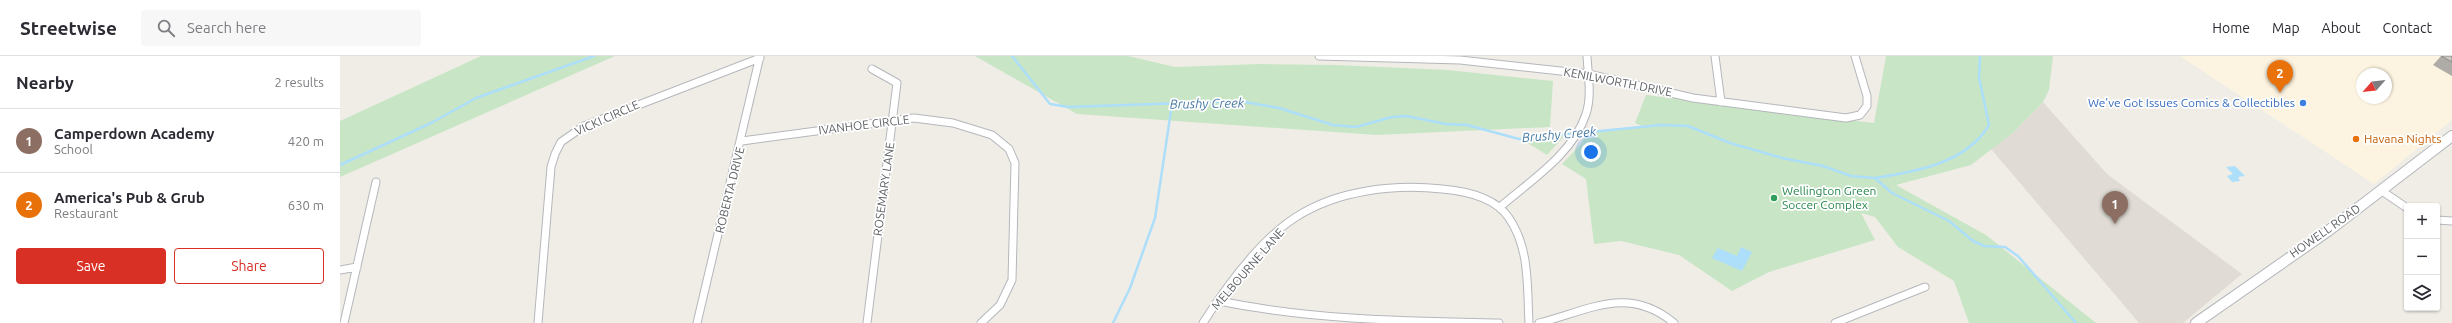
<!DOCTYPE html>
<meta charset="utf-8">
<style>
:root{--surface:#fff;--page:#f7f7f7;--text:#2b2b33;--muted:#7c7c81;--line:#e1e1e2;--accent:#d93025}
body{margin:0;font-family:Ubuntu,sans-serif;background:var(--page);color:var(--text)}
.controls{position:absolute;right:12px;bottom:12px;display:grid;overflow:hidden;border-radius:4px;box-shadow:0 1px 3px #0004}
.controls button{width:36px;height:36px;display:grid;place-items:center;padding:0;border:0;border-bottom:1px solid var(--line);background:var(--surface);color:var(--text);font:20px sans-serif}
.compass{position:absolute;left:2016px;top:12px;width:36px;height:36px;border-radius:50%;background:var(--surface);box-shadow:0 1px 3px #0004;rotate:243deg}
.you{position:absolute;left:1251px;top:96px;width:14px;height:14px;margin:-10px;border:3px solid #fff;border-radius:50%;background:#1a73e8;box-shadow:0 0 0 6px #1a73e833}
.badge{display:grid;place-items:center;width:26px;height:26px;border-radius:50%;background:var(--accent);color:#fff;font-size:13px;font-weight:700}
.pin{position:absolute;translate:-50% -33px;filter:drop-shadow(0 1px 2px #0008)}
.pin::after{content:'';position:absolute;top:21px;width:14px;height:12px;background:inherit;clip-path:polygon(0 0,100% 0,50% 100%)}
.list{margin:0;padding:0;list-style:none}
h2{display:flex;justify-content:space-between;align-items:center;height:52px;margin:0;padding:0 16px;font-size:17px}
h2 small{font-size:13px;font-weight:400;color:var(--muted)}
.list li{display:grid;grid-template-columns:26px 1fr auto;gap:12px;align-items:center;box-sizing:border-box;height:64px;padding:0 16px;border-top:1px solid var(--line)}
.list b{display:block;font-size:15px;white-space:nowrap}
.list p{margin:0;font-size:13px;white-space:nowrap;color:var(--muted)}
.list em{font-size:13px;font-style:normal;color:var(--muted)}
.actions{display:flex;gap:8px;padding:12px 16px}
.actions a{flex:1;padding:9px 0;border:1px solid var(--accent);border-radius:4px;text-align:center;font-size:14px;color:var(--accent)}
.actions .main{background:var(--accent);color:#fff}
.icon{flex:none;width:22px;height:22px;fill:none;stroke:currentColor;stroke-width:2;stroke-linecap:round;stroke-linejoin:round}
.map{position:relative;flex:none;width:2112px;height:267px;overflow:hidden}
header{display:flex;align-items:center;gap:24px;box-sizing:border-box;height:56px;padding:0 20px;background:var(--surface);border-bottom:1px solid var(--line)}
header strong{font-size:19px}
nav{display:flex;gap:22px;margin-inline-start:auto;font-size:14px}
.search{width:280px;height:36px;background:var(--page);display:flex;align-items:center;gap:10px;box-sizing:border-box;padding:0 14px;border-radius:4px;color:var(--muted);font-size:15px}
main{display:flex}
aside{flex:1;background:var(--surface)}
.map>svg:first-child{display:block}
.commercial{fill:#fcf4e0;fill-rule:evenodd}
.education{fill:#e0dcd5}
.green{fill:#c8e6c5}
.water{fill:#addefa}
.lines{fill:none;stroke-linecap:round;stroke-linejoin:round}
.stream{stroke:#addefa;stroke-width:2.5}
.street-casing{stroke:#b4b7bb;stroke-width:9}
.secondary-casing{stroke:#b3b7bb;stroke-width:12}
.street{stroke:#fff;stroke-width:7}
.secondary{stroke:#fff;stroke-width:10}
.wall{fill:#afaca8}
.building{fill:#ccc8c3;stroke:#8f8c88}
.shop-dot{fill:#3f7fe0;stroke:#fff;stroke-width:1.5}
.food-dot{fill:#e8710a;stroke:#fff;stroke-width:1.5}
.leisure-dot{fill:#2e9e5b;stroke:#fff;stroke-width:1.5}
.labels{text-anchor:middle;stroke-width:3.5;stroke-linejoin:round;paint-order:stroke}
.street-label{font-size:12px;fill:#5f6366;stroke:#fff}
.shop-label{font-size:12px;fill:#366cbe;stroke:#fff;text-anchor:end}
.food-label{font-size:12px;fill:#c56008;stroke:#fff;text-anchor:start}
.leisure-label{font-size:12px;fill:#27864d;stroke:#fff;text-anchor:start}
.water-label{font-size:13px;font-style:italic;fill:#467aa4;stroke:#fff}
</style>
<header>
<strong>Streetwise</strong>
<div class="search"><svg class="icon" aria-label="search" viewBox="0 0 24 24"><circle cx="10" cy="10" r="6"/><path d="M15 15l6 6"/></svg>Search here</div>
<nav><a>Home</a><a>Map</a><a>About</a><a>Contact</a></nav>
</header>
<main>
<aside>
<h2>Nearby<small>2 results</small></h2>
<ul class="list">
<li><span class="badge" style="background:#8d6e63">1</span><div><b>Camperdown Academy</b><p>School</p></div><em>420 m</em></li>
<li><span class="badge" style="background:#e8710a">2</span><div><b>America's Pub &amp; Grub</b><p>Restaurant</p></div><em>630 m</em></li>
</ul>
<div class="actions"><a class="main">Save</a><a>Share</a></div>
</aside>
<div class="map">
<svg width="2112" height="267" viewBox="0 0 2112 267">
<rect width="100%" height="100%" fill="#f0ede7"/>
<path class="commercial" d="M 1840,0 L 2112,0 L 2112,64 L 2034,128 ZM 2022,18 L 2046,18 L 2046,42 L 2022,42 Z"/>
<path class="education" d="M 1703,46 L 1767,118 L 1902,218 L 1843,267 L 1799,267 L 1651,93 L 1674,76 Z"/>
<path class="green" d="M 141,0 L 275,0 L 0,121 L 0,65 Z
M 635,0 L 788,0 L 835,11 L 920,8 L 997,9 L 1108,14 L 1213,25 L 1210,71 L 1037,79 L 737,58 Z
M 1546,0 L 1713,0 L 1709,34 L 1703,46 L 1674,76 L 1631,109 L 1556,129 L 1646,179 L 1756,267 L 1629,267 L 1614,225 L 1558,191 L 1535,161 L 1521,157 L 1535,184 L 1429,216 L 1392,235 L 1339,199 L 1281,185 L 1254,188 L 1246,123 L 1222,108 L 1241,88 L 1248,76 L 1302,70 L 1295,67 L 1306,39 L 1534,67 Z
M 1227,77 L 1207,99 L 1181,83 Z"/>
<path class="water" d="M 1895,110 L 1905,120 L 1898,121 L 1900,125 L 1892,126 L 1887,120 L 1893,118 L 1886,111 Z
M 1401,191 L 1412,196 L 1402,215 L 1372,202 L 1378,192 L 1397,200 Z"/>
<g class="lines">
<path class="stream" d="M 672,0 L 710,48 L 729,51 L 899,45 L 939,52 L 993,69 L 1016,71 L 1052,61 L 1066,60 L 1106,68 L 1127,69 L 1179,83 L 1321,69 L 1348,70 L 1390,87 L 1442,102 L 1483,110 L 1511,120 L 1535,122 L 1552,137 L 1609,165 L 1633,185 L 1644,190 L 1665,191 L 1678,200 L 1736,267
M 0,109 L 91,67 L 136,42 L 254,0
M 1535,122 C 1575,116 1627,107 1649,69 L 1639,21 L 1640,0
M 773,267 L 790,232 L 815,162 L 832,48"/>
<defs>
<path id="street" d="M 979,0 L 1120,4 L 1248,18 L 1353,42 L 1506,62 L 1520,59 L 1527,50 L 1527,40 L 1515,0
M 1375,0 L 1381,46
M 402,85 L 574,62 L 613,67 L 652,79 L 669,93 L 675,107 L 672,224 L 660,249 L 641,267
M 2042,135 L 2067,152
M 1160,151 C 1190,125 1233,98 1246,58 C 1252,40 1248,19 1247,0
M 2097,164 L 2112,165
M 0,214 L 17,211
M 879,245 C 972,264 1065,265 1159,267
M 4,267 L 36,126
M 198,267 L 211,111 L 215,98 L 221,86 L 244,70 L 420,2
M 357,267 L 420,0
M 527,267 L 557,27 L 532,13
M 863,267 C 886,231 920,184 956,161 C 998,134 1054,128 1102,133 C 1126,135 1155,141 1169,162 C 1190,193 1187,231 1189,267
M 1199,267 C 1250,254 1288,229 1334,267
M 1495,267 L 1585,231"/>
<path id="secondary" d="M 1856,267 L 1988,175 L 2112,80"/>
</defs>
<use href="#street" class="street-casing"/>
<use href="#secondary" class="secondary-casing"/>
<use href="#street" class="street"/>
<use href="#secondary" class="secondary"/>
</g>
<path class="wall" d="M 2101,0 L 2112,0 L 2112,20 L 2093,9 Z"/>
<path class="building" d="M 2101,0 L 2112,0 L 2112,6 Z"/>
<circle class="shop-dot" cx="1963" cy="47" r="4"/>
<circle class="food-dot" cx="2016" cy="83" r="4"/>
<circle class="leisure-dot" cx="1434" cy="142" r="4"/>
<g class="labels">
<g class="street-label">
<text transform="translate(1278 26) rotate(11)" y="4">KENILWORTH DRIVE</text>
<text transform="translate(267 62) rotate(-24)" y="4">VICKI CIRCLE</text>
<text transform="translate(524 69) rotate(-7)" y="4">IVANHOE CIRCLE</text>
<text transform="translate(544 133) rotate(-82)" y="4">ROSEMARY LANE</text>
<text transform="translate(390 134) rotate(-76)" y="4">ROBERTA DRIVE</text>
<text transform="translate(1985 175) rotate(-35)" y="4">HOWELL ROAD</text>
<text transform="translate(908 213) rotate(-49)" y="4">MELBOURNE LANE</text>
</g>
<g class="shop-label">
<text x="1955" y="51">We've Got Issues Comics &amp; Collectibles</text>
</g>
<g class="food-label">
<text x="2024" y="87">Havana Nights</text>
</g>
<g class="leisure-label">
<text x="1442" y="139">Wellington Green<tspan x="1442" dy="14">Soccer Complex</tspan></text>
</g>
<g class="water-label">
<text transform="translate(867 47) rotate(-1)" y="5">Brushy Creek</text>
<text transform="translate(1219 78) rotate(-5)" y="5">Brushy Creek</text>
</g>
</g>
</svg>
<div class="controls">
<button>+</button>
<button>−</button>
<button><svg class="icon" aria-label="layers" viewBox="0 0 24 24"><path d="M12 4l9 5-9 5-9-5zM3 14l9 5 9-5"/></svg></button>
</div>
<svg class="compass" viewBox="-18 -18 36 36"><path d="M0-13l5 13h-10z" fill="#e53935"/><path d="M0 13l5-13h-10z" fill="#7c7c81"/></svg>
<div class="you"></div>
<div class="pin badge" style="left:1775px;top:168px;background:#8d6e63">1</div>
<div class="pin badge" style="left:1940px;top:37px;background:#e8710a">2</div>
</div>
</main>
